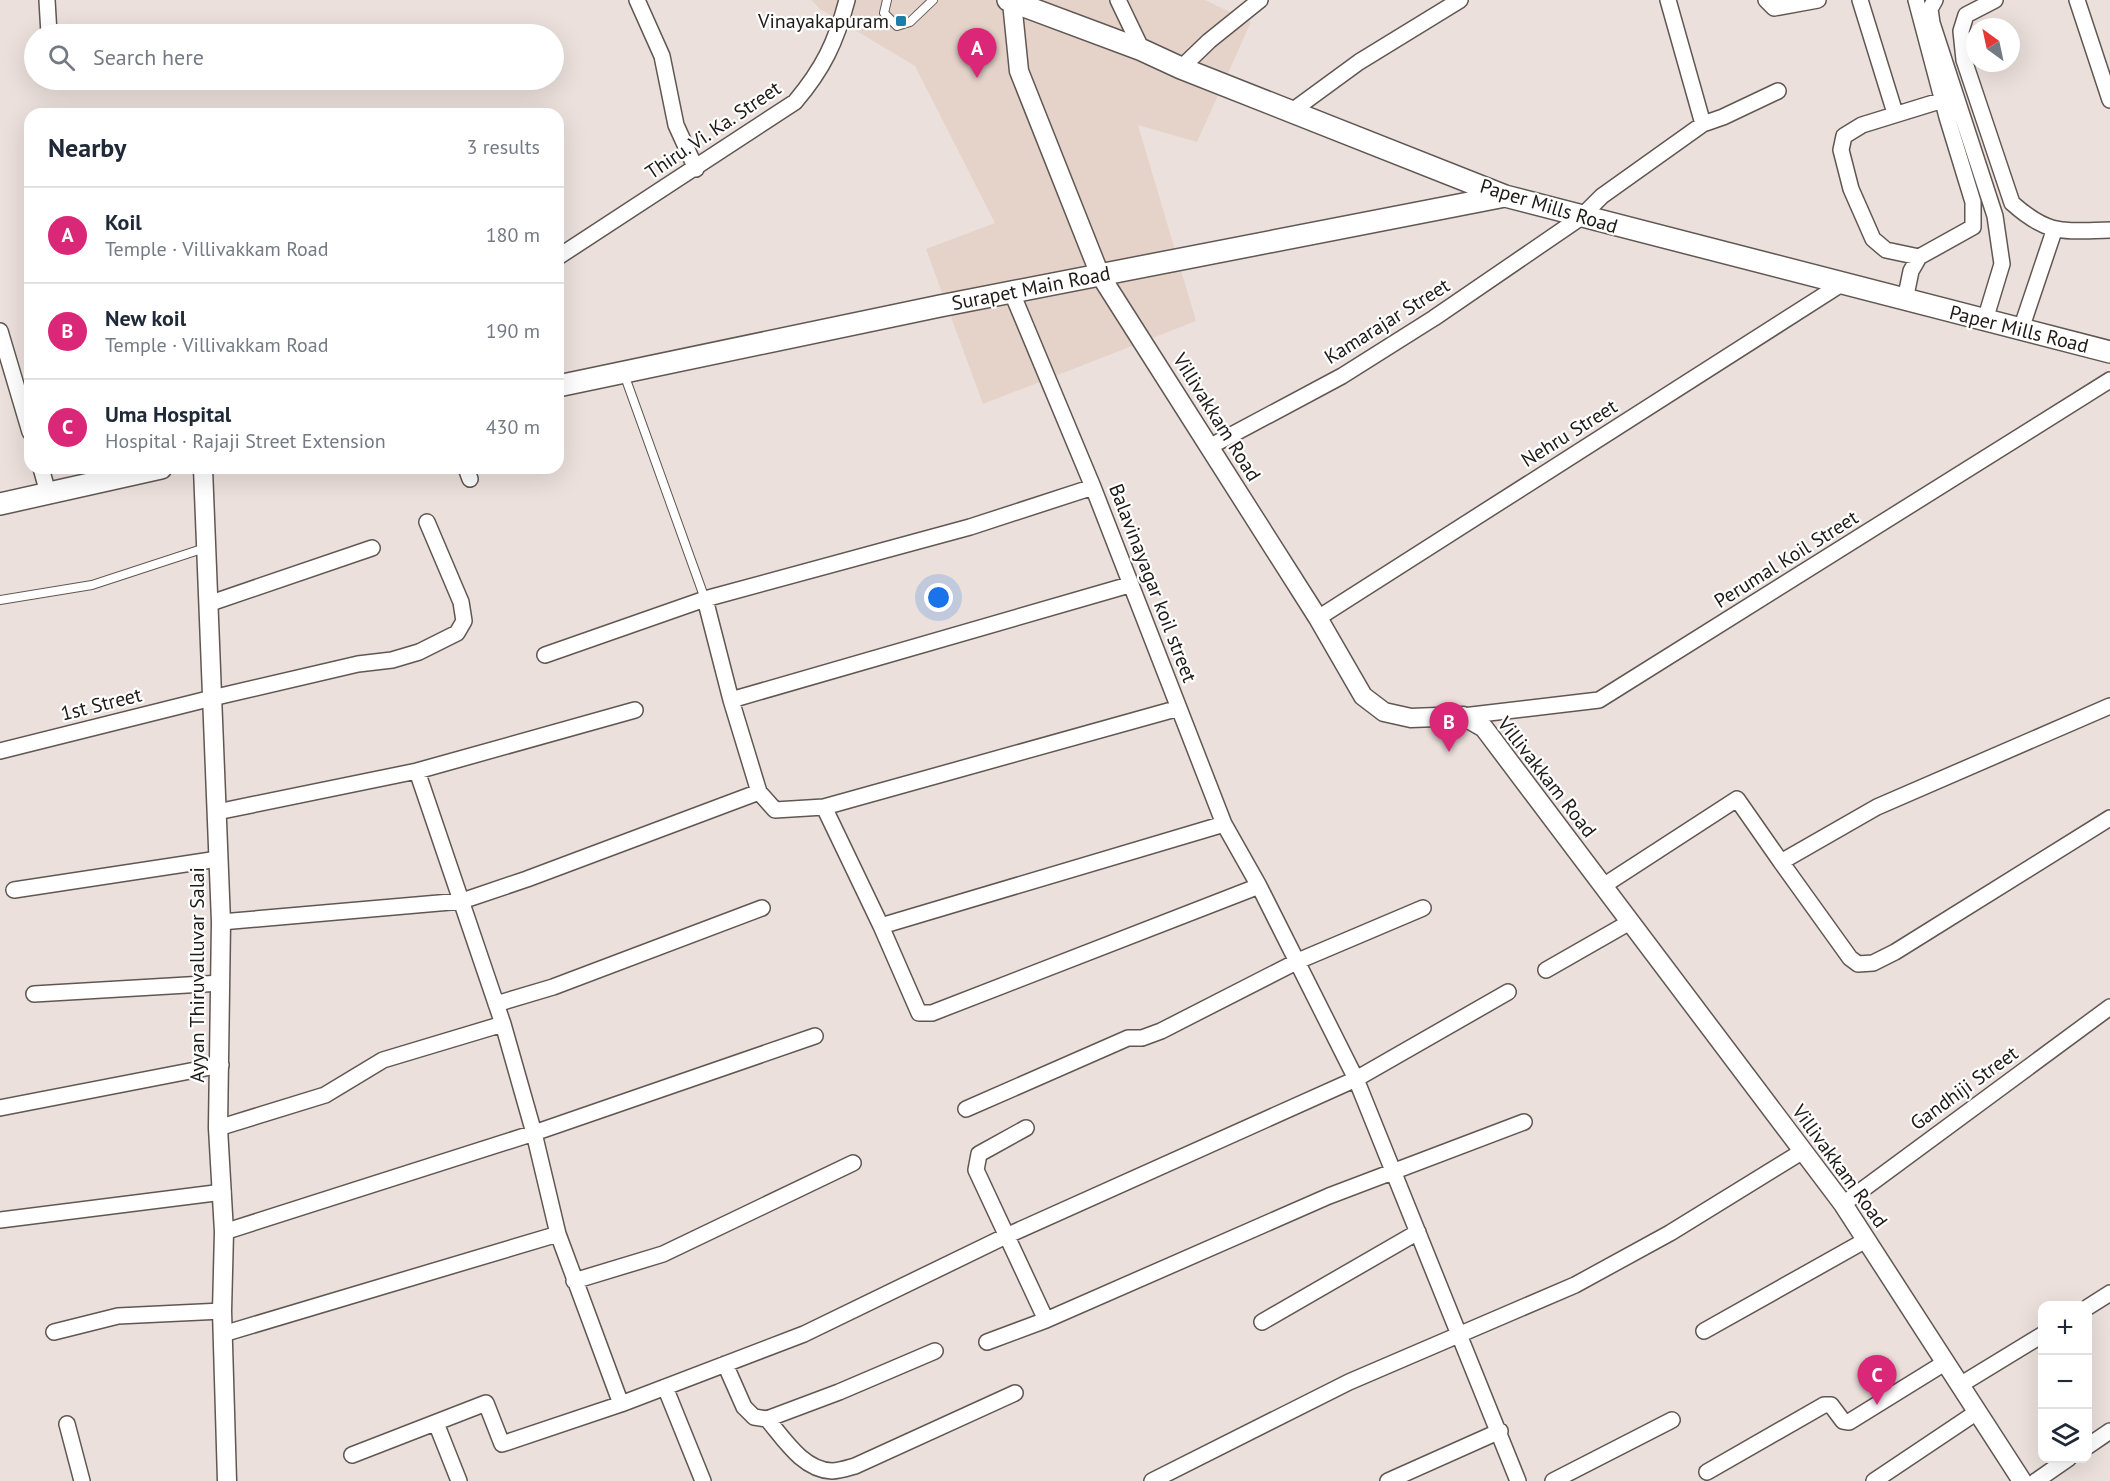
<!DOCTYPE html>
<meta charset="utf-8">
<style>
:root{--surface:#fff;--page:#f6f6f7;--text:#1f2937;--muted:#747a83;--line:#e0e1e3;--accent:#db2777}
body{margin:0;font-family:"PT Sans",sans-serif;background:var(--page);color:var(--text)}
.controls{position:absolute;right:18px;bottom:18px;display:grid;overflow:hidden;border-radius:12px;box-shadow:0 6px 24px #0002}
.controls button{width:54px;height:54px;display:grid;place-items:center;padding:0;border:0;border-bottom:2px solid var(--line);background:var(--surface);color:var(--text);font:30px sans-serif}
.compass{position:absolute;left:1966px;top:18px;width:54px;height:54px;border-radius:50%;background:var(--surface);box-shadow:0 6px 24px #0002;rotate:327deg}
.you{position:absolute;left:939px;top:598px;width:21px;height:21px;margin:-15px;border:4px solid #fff;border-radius:50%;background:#1a73e8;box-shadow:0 0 0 9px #1a73e833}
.badge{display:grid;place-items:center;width:39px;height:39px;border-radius:50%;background:var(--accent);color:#fff;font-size:20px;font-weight:700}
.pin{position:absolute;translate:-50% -50px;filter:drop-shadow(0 2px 3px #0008)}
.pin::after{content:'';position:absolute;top:32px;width:21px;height:18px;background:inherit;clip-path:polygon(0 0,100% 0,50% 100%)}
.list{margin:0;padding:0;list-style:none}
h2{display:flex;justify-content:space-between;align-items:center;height:78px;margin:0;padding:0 24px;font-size:26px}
h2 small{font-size:20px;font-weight:400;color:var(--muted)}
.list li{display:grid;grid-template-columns:39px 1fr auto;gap:18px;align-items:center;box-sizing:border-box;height:96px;padding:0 24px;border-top:2px solid var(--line)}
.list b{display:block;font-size:22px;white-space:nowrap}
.list p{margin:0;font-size:20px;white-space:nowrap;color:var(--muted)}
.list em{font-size:20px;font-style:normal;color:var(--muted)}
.icon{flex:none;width:33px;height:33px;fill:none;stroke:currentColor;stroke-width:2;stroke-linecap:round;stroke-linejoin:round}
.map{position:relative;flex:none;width:2110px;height:1481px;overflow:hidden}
.search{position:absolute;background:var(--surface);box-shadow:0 6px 24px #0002;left:24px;top:24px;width:540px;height:66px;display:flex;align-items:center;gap:15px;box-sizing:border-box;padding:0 21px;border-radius:33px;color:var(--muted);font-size:22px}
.panel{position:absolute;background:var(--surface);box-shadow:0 6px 24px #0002;left:24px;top:108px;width:540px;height:366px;border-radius:18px}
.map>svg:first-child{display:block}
.built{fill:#e5d3ca}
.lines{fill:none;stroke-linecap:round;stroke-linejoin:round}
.service-casing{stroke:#605753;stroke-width:10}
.minor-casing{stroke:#605753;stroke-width:18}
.tertiary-casing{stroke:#605753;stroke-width:21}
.secondary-casing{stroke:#605753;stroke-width:24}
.service{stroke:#fff;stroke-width:8}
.minor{stroke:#fff;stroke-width:15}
.tertiary{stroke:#fff;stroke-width:18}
.secondary{stroke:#fff;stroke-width:21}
.poi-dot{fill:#1c7da9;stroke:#fff;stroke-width:2}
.labels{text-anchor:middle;stroke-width:4.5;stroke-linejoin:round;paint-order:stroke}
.poi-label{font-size:20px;fill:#1d1a18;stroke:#fff;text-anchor:end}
.street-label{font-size:20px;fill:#1d1a18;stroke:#fff}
</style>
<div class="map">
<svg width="2110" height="1481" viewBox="0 0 2110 1481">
<rect width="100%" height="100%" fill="#ebe0db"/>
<path class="built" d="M 811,0 L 1205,0 L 1251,22 L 1197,142 L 1138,125 L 1196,321 L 983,404 L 926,249 L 995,223 L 915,66 L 820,9 Z"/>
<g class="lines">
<defs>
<path id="service" d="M 887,0 L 884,13 L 897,26 L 910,22 L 933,0
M 624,374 L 705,599
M 0,600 L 92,585 L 205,548"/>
<path id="minor" d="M 47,0 L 49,34
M 637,0 L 662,56 L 676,125 L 696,169
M 1118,0 L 1142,50
M 1668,0 L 1703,124
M 1766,0 L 1774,8 L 1818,0
M 1860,0 L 1895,113
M 1935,0 L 1930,9 L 1932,23 L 1995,216 L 2002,264 L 1985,320
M 1995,0 L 1966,15 L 1961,31 L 1964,60 L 2012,203 C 2049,236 2063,231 2110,230
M 2077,0 L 2110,100
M 1181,68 L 1209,41 L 1260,0
M 1292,111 L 1359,62 L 1460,0
M 558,257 L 795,102 C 823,69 836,42 847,0
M 1919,257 L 1886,250 L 1873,239 L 1851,189 L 1841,150 L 1844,136 L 1862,125 L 1943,100
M 1012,293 L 1093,487 L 1224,824 L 1259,886 L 1356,1079 L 1518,1481
M 1905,300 L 1911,271 L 1919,257 L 1973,227 L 1973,202 L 1947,117 L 1916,0
M 2021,329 L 2054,231
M 0,331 L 30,432
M 1209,447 L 1342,376 L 1434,318 L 1580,218 L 1602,196 L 1703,124 L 1723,117 L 1778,91
M 41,468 L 48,493
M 466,468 L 470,479
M 705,599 L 731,700 L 759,792
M 208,604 L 372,548
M 1318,618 L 1843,283
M 545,655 L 705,599 L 970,527 L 1093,487
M 731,700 L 1129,585
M 1463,716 L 1599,700 L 2110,380
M 0,751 L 212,698 L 358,664 L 392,660 L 419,652 L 457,633 L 464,621 L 461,602 L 427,522
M 417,771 L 503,1024 L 534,1133 L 558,1234 L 621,1404
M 824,807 L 881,926
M 217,812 L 417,771 L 635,710
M 1224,824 L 881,926 L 919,1013 L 932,1013 L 1259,886
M 1781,862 L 1850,958 L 1858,964 L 1873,963 L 1895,952 L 2110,818
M 1603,886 L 1737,799 L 1781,862 L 1877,807 L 2110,706
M 14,890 L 218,859
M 221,922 L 462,901 L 527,879 L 759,792 L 775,810 L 824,807 L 1179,708
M 1546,970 L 1630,922
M 34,994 L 221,983
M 496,1004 L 553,987 L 762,908
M 0,1108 L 221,1065
M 966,1109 L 1128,1038 L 1142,1038 L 1161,1031 L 1298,961 L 1423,908
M 218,1128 L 325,1095 L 383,1060 L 503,1024
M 1026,1128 L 979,1154 L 976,1170 L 1046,1320
M 1843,1204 L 2110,1007
M 0,1220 L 223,1192
M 224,1232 L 534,1133 L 815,1036
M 574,1281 L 663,1254 L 853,1163
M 2088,1307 L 2110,1293
M 1262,1322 L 1418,1232
M 1704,1331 L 1866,1240
M 54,1332 L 118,1316 L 222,1311
M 223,1334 L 558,1234
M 987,1342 L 1046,1320 L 1329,1196 L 1524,1122
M 725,1364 L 744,1407 L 754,1417 L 767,1419 L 839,1392 L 935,1351
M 1960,1385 L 2042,1335
M 665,1387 L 703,1481
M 767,1419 C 784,1439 803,1470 832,1471 C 839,1471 848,1468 855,1466 L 1015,1393
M 436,1423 L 459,1481
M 67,1424 L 82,1481
M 2088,1446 L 2110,1431
M 352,1455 L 486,1403 L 502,1444 L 621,1404 L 804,1334 L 1006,1236 L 1356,1079 L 1508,992
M 1707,1472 L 1824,1405 L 1831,1405 L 1843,1421 L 1849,1422 L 1946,1362
M 1152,1481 L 1349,1382 L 1575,1285 L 1670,1233 L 1803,1151
M 1388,1481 L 1500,1431
M 1553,1481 L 1672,1420
M 1874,1481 L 1977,1412
M 2036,1481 L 2069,1458"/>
<path id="tertiary" d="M 1012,2 L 1019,71 L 1100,275 L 1318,618 L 1363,696 L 1384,712 L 1411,718 L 1463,716 L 1484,728 L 1843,1204 L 2022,1481
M 203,468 L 221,922 L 218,1128 L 224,1232 L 222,1311 L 227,1481"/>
<path id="secondary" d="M 1008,0 L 1142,50 L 1181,68 L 1505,196 L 2110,352
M 558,386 L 940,306 L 1505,196
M 0,504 L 161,468"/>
</defs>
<use href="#service" class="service-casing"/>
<use href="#minor" class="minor-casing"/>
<use href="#tertiary" class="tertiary-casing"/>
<use href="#secondary" class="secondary-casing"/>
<use href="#service" class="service"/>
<use href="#minor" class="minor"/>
<use href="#tertiary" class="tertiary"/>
<use href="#secondary" class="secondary"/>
</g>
<rect class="poi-dot" x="895" y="15" width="12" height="12" rx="3"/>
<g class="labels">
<g class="poi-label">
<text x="889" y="28">Vinayakapuram</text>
</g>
<g class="street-label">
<text transform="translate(713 130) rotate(-34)" y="7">Thiru. Vi. Ka. Street</text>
<text transform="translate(1549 206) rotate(17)" y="7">Paper Mills Road</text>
<text transform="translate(1031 288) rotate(-11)" y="7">Surapet Main Road</text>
<text transform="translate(1387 321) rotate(-32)" y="7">Kamarajar Street</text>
<text transform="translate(2019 329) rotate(14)" y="7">Paper Mills Road</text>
<text transform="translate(1217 417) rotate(58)" y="7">Villivakkam Road</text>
<text transform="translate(1569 433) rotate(-32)" y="7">Nehru Street</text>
<text transform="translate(1786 559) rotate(-32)" y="7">Perumal Koil Street</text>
<text transform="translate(1153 583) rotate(69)" y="7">Balavinayagar koil street</text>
<text transform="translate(101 704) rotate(-14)" y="7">1st Street</text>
<text transform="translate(1547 777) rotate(52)" y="7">Villivakkam Road</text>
<text transform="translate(197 975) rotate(-90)" y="7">Ayyan Thiruvalluvar Salai</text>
<text transform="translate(1964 1088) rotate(-36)" y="7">Gandhiji Street</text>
<text transform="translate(1840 1166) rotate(54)" y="7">Villivakkam Road</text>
</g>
</g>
</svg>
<div class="controls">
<button>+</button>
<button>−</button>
<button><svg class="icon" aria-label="layers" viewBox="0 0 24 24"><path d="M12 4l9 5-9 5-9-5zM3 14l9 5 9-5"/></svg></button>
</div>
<svg class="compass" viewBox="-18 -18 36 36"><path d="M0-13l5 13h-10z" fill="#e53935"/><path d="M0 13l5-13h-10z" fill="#747a83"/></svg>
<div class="you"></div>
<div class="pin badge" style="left:977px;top:78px">A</div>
<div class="pin badge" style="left:1449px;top:752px">B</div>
<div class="pin badge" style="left:1877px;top:1405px">C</div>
<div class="search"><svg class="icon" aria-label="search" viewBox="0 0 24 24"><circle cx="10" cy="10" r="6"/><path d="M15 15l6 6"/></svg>Search here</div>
<section class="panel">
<h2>Nearby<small>3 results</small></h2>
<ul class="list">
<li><span class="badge">A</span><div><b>Koil</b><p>Temple · Villivakkam Road</p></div><em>180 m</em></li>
<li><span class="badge">B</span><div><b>New koil</b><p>Temple · Villivakkam Road</p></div><em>190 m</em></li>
<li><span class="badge">C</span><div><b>Uma Hospital</b><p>Hospital · Rajaji Street Extension</p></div><em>430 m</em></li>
</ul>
</section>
</div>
